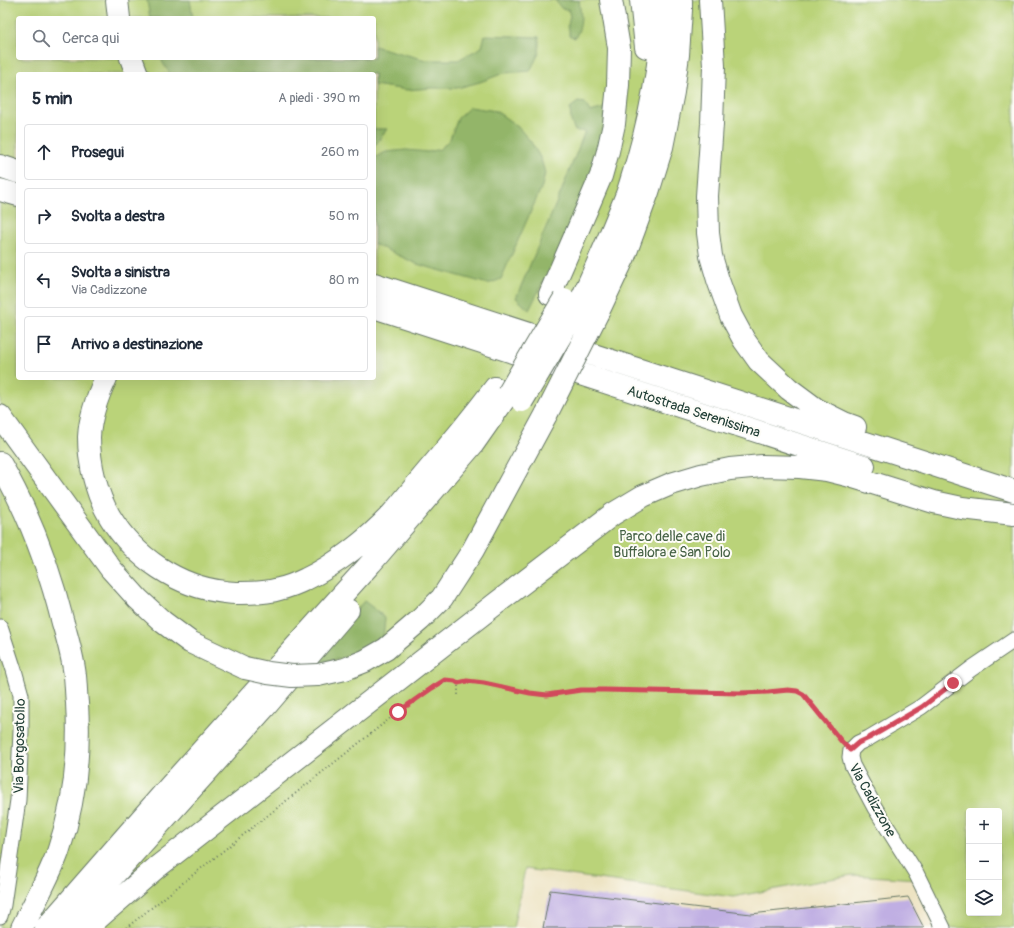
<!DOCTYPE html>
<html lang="it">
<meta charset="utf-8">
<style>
:root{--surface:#fff;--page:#f2f2f3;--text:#1f2937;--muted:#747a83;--line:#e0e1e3}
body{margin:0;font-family:Pangolin,sans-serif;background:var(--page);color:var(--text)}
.controls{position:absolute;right:12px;bottom:12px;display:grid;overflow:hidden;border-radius:4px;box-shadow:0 4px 16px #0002}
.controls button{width:36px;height:36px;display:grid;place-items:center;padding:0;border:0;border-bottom:1px solid var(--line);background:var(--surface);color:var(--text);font:20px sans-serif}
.stop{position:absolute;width:12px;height:12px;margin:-9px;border:3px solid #d1495b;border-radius:50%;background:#fff}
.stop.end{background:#d1495b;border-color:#fff;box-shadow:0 1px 4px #0008}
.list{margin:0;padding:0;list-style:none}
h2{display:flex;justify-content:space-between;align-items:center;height:52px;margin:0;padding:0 16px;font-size:17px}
h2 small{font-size:13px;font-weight:400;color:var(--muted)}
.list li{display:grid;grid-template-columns:26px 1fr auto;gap:12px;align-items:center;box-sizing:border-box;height:56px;margin:0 8px 8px;padding:0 8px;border:1px solid var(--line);border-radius:4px}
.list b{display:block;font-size:15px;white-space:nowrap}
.list p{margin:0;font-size:13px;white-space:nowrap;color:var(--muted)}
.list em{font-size:13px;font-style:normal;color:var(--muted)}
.icon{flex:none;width:22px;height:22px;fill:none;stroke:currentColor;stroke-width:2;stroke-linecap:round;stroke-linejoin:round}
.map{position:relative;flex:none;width:1014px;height:928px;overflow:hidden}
.search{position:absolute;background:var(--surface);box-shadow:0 4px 16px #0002;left:16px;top:16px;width:360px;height:44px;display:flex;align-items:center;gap:10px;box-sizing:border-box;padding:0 14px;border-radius:4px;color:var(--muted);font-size:15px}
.panel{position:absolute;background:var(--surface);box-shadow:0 4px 16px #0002;left:16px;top:72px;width:360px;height:308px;border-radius:4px}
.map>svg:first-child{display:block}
.green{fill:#bad379;stroke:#6c8856;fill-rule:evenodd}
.forest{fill:#93b569;stroke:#59794e}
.building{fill:#c0afe3}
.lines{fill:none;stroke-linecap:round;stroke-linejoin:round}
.minor-casing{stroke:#677766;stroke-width:17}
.highway-casing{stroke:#677766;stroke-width:24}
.path{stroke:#677766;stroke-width:2;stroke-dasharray:1 3;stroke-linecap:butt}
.minor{stroke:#fff;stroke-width:15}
.highway{stroke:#fff;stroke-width:22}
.highway-bridge-casing{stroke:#677766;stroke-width:24;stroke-linecap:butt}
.highway-bridge{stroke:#fff;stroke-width:22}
.route{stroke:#d1495b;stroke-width:5}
.labels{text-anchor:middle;stroke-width:4;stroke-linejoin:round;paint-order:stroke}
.street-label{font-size:14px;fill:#1f3d34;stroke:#fdfcf7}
.park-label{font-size:14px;fill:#466245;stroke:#fdfcf7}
</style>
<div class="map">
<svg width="1014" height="928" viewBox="0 0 1014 928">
<rect width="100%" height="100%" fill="#fdfcf7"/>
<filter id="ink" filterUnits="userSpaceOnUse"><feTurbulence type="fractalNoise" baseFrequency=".025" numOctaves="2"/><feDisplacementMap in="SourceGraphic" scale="8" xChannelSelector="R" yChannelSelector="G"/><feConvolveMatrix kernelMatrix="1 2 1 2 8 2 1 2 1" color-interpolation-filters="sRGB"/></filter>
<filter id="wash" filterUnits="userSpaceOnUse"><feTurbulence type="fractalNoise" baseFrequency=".012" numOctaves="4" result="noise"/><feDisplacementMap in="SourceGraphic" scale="16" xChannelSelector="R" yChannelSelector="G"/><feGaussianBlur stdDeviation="0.9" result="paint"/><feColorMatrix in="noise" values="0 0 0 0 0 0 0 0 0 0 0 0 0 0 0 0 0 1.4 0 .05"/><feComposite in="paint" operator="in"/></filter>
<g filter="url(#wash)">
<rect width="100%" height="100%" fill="#ede3c2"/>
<path class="green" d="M 0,0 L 1014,0 L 1014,928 L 941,928 L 918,879 L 852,875 L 733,897 L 525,869 L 513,928 L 0,928 ZM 18,18 L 374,18 L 374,58 L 18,58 ZM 18,74 L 374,74 L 374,378 L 18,378 ZM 969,811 L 999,811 L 999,913 L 969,913 Z"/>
<path class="forest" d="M 147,0 L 190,0 L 193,18 L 150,18 Z
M 555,0 L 579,0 C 581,15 583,25 575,38 L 570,36 L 568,25 L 570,16 L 568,9 L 562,9 Z
M 485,35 L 539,37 L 539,53 L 530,71 L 504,73 L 480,82 L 457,88 L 431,88 L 407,90 L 374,85 L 374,74 L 358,74 L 329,71 L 312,74 L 170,74 L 163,63 L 161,58 L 374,58 L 374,46 L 426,60 L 458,60 L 482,47 Z
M 578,102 L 585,103 L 590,112 L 609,107 L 592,176 L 572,225 L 529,310 L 516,298 L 561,192 L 585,131 L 575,131 L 571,121 L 570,108 Z
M 470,107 L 496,111 L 517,126 L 531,142 L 541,159 L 545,173 L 542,186 L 501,279 L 488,284 L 417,264 L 374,244 L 374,158 L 386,152 L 406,150 L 428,152 L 440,149 L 450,139 L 458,118 Z
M 374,129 L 387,129 L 376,144 L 374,145 Z
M 364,601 L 385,617 L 383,639 L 372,646 L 340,659 L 311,663 Z"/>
<g id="blocks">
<path class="building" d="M 550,890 L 751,914 L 908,897 L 924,928 L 543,928 Z"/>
</g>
</g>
<g filter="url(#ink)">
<use href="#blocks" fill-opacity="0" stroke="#677766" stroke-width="1"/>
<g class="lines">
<defs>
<path id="minor" d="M 0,627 L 14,670 L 21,695 L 21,731 L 18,800 L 3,905 L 0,916
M 943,928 L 916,873 L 875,808 L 852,765 L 850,757 L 851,750 L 858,743 L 869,738 L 921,707 L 971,669 L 1014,640"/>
<path id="highway" d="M 117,0 L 119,18
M 641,0 L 646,47
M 710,0 L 714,66 L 712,124 L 707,196 L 708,233 L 711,256 L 718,280 L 731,316 L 744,340 L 759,361 L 789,389 L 816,409 L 844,423 L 855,427
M 131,58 L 137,74
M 0,166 L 18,172
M 0,190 L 18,195
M 374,284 L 1014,491
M 550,294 L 601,176 L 608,151 L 614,124 L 618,85 L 619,48 L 611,0
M 579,305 C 592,276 606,246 618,216 C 622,206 627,196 630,185 C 649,126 662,62 663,0
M 374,307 L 864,466
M 598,312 L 624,257 L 648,192 L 662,147 L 673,92 L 678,55 L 681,10 L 681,0
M 106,378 C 98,395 90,417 89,437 C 89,463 96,494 110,517 C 134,557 178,587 225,592 C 230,593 235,593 241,593 C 253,593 267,593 279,589 C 288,587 298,583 306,579 C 336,565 368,539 391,515 C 403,502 414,487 426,473 C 450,445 473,417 495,388
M 0,416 L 111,569 L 138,599 L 163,622 L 190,642 L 245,668
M 0,463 C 29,513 49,567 63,623 C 68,640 73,658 75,676 C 76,685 76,694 77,703 C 80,752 75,802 59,849 C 57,856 54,862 51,869 C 42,889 32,908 22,928
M 318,675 L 345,669 L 365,661 L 386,649 L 420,620 L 442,598 L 473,550 L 547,413
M 46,928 L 171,785 L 371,563 L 473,444 L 508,394
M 66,928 L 264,708 L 348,610
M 87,928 L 105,912 L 156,868 L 498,602 L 613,514 L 643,496 L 671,484 L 701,475 L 730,469 L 762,466 L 800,467 L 827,470 L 847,475 L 934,502 L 962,508 L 1014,514"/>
</defs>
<use href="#minor" class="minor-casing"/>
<use href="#highway" class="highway-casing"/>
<path class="path" d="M 458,683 L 467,681 L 484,683 L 530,693 L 547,695 L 581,690 L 605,690 L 739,693 L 768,692 L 788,690 L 797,691 L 803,694 L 842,742
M 126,928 L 398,712 L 432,688 L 445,681 L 455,681 L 458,683 L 458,696"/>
<use href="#minor" class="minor"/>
<use href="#highway" class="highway"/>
<defs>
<path id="highway-bridge" d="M 508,394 L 564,299
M 522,401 L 579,305
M 547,413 L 598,312
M 245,668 L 268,673 L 292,676 L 318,675"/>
</defs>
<use href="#highway-bridge" class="highway-bridge-casing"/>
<use href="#highway-bridge" class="highway-bridge"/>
</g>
</g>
<g class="lines" filter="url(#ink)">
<path class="route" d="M 398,712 L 432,688 L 445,680 L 455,681 L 458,683 L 467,681 L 484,683 L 530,693 L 547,695 L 581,690 L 605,690 L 740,693 L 768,692 L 788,690 L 797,691 L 803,694 L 842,742 L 850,750 L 858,743 L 869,738 L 922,707 L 953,683"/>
</g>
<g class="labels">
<g class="street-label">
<text transform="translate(694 411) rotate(18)" y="5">Autostrada Serenissima</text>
<text transform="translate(19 746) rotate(-89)" y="5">Via Borgosatollo</text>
<text transform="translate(873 800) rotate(61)" y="5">Via Cadizzone</text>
</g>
<g class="park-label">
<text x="672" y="541">Parco delle cave di<tspan x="672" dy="16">Buffalora e San Polo</tspan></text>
</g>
</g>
</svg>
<div class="controls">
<button>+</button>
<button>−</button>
<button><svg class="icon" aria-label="layers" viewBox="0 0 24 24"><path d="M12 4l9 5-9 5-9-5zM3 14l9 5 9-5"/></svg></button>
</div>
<div class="stop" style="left:398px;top:712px"></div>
<div class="stop end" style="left:953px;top:683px"></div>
<div class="search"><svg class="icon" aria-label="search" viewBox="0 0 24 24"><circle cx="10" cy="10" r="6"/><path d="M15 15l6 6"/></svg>Cerca qui</div>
<section class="panel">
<h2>5 min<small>A piedi · 390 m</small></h2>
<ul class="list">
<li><svg class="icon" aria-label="ahead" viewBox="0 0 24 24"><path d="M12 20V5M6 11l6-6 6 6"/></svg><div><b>Prosegui</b></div><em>260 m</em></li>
<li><svg class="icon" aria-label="right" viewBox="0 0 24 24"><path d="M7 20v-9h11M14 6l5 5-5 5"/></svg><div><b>Svolta a destra</b></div><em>50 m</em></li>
<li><svg class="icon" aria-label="left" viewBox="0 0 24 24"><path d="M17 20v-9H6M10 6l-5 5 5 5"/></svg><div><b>Svolta a sinistra</b><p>Via Cadizzone</p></div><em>80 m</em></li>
<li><svg class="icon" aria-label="arrive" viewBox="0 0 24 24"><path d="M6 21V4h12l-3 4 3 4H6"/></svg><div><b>Arrivo a destinazione</b></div></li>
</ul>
</section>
</div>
